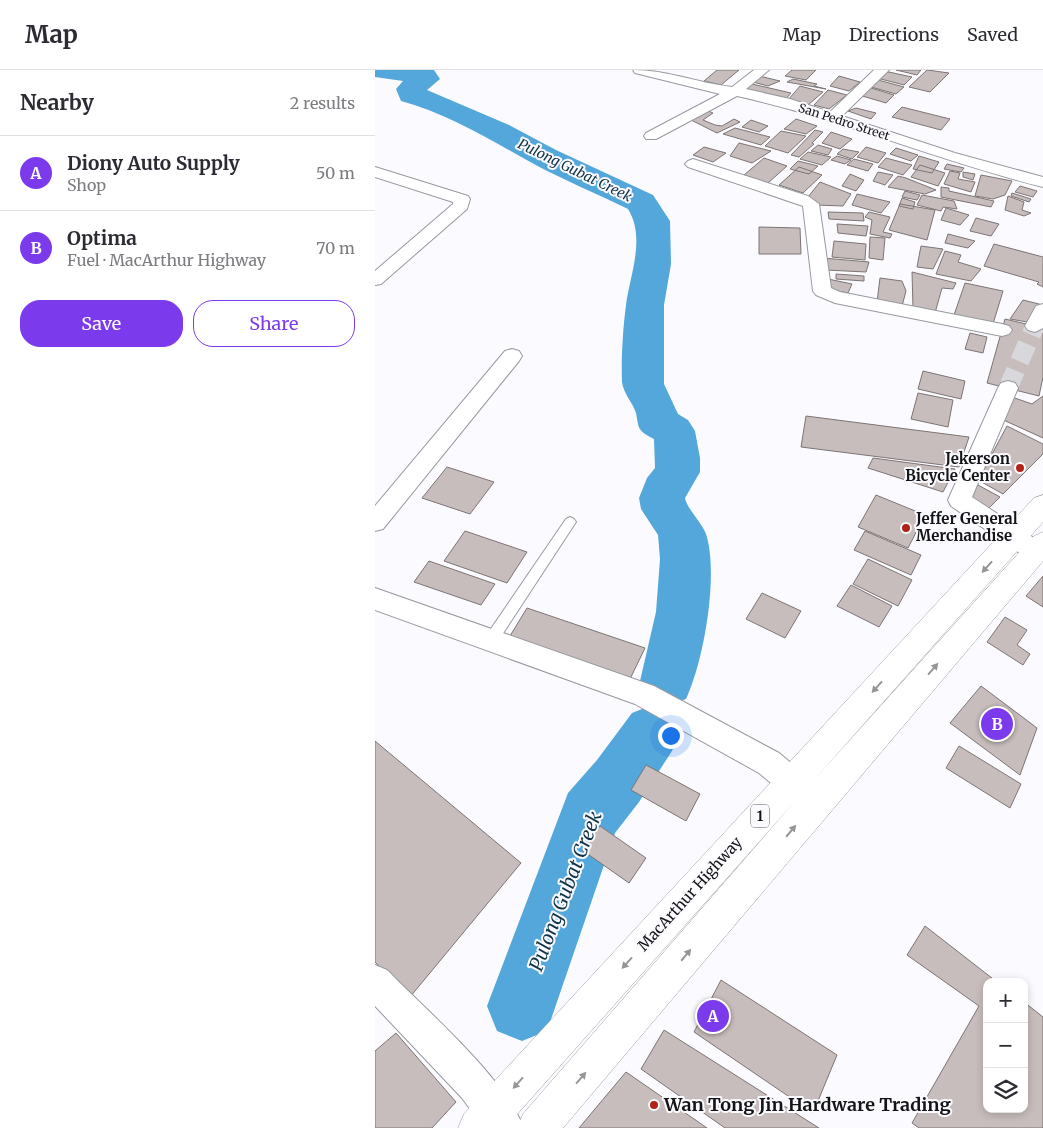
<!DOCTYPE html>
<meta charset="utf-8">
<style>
:root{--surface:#fff;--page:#f7f7f7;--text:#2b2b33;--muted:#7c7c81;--line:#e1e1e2;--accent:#7c3aed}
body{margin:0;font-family:Merriweather,serif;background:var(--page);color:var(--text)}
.controls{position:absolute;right:15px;bottom:15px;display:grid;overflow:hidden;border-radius:10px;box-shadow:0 2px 8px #0003}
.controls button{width:45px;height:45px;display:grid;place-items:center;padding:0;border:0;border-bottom:1px solid var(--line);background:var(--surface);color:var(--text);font:25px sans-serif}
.you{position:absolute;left:295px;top:665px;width:18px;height:18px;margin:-12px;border:4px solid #fff;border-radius:50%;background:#1a73e8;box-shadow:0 0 0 8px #1a73e833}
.badge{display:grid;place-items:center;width:32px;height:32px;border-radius:50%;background:var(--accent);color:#fff;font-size:16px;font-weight:700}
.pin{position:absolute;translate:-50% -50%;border:2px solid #fff;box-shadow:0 1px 5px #0006}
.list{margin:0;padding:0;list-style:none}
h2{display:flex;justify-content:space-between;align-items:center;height:65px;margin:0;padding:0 20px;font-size:21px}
h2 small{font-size:16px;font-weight:400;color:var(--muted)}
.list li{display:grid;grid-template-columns:32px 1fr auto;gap:15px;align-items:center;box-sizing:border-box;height:75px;padding:0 20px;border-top:1px solid var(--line)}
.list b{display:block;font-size:19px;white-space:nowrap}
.list p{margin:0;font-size:16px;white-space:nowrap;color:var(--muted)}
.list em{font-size:16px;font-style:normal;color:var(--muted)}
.actions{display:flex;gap:10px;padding:15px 20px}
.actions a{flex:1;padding:11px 0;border:1px solid var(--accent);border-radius:20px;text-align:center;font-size:18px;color:var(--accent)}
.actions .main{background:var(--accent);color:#fff}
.icon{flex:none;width:28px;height:28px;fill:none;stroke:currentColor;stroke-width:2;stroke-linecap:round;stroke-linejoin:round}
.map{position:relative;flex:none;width:668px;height:1058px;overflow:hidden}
header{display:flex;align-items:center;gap:30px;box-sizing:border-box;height:70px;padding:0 25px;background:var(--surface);border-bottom:1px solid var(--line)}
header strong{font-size:24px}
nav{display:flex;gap:28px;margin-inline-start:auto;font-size:18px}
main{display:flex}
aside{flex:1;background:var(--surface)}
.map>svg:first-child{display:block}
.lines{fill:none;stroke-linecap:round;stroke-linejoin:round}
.river{fill:#54a7da;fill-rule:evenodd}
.building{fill:#c7bdbc;stroke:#7d7474}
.minor-tunnel{stroke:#d8d8dc;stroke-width:19;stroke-dasharray:19 10;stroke-linecap:butt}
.service-casing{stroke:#9799a0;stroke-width:2}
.minor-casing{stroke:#9799a0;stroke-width:2}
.trunk-casing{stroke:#9799a0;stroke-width:1}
.service{fill:#fff;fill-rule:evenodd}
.minor{fill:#fff;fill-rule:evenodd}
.trunk{fill:#fff;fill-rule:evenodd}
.oneway{fill:#959596}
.poi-dot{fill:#b22317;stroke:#fbfbff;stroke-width:2}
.labels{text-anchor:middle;stroke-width:4;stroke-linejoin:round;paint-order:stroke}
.far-street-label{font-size:12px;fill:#131416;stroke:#fbfbff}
.far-water-label{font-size:14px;font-style:italic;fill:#0f3449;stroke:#fbfbff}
.shield{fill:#fbfbff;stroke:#59595c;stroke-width:1}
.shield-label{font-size:14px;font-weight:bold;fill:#131416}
.poi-label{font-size:15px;font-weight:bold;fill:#131416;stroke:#fbfbff;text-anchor:end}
.street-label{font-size:15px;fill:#131416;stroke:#fbfbff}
.near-poi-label{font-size:18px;font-weight:bold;fill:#131416;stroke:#fbfbff;text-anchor:start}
.near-water-label{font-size:19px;font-style:italic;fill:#0f3449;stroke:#fbfbff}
</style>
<header>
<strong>Map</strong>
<nav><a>Map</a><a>Directions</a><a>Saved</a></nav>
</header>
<main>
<aside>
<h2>Nearby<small>2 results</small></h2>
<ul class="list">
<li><span class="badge">A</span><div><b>Diony Auto Supply</b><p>Shop</p></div><em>50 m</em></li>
<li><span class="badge">B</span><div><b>Optima</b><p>Fuel · MacArthur Highway</p></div><em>70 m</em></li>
</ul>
<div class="actions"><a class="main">Save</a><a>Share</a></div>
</aside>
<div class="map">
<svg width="668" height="1058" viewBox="0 0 668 1058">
<rect width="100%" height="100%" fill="#fbfbff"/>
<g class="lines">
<path class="river" d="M 0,0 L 59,0 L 65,9 L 52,20 L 134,55 L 181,80 L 278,125 L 295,151 L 296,194 L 289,235 L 289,314 L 303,344 L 313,350 L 320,361 L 325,388 L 325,402 L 310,428 C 311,437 327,453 331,464 C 344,504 329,591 311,629 L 292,636 L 273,629 L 265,611 L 281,542 L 285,489 L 283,465 L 266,439 L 264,428 L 272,408 L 280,398 L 279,369 C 262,360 264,359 261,343 C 258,333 248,323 247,312 C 246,289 248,258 251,235 C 255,204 271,168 253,139 C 221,123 188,110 157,93 C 115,70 72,43 26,31 L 21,19 L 28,11 L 0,7 Z
M 277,635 L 297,643 L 306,662 L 297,681 L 264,732 L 240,763 L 172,961 L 147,971 L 122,961 L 112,936 L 193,723 L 222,690 L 257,643 Z"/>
</g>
<path class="building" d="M 342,0 L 364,0 L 346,15 L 329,11 Z
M 417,0 L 441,0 L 431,10 L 410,6 Z
M 521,0 L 546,0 L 542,5 Z
M 552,0 L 574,3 L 555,22 L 534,17 Z
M 509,1 L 537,7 L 529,15 L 502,8 Z
M 384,6 L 405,11 L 393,16 L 378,12 Z
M 464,6 L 485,12 L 474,21 L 455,16 Z
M 418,9 L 442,14 L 439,16 L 451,19 L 412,12 Z
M 503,10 L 529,17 L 521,24 L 496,17 Z
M 377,14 L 416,23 L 410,30 L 366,20 Z
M 425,16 L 448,22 L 433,35 L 413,30 Z
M 493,17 L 519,25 L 511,33 L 484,25 Z
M 453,20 L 472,25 L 454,39 L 439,35 Z
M 527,37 L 575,49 L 566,60 L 517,47 Z
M 481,38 L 501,43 L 496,49 L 473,41 Z
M 331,40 L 338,43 L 328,50 L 340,55 L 347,56 L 359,49 L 365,52 L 342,63 L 316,50 Z
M 421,49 L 442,56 L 431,64 L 409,59 Z
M 376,50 L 393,56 L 384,62 L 367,57 Z
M 360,58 L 395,67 L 386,75 L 348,64 Z
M 440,60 L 448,62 L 437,73 L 439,74 L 424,87 L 416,85 Z
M 406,61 L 431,66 L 413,83 L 390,76 Z
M 456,62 L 477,69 L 465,79 L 447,73 Z
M 364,73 L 396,81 L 377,93 L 355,86 Z
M 443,75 L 457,79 L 453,85 L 436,81 Z
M 329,77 L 351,83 L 338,92 L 318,85 Z
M 491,77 L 511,83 L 503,93 L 482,87 Z
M 521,78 L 543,85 L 536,91 L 515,84 Z
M 468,79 L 484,82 L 477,89 L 462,84 Z
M 433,82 L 456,87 L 447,95 L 425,89 Z
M 462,86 L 476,90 L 470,94 L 456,90 Z
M 544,86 L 564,92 L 557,103 L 538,99 Z
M 389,88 L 412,96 L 393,113 L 369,105 Z
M 511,88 L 537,95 L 528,105 L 503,97 Z
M 479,89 L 498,94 L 493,101 L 472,95 Z
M 423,91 L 443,96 L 434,104 L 415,99 Z
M 572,94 L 589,98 L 586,102 L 569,99 Z
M 545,95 L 570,103 L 563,116 L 536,107 Z
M 424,97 L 447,105 L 428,123 L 404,115 Z
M 575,101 L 585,103 L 583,109 L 600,112 L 596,122 L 569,114 Z
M 503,102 L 518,105 L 510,115 L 498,111 Z
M 588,102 L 600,104 L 598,110 L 588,107 Z
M 475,104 L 489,110 L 481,121 L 467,116 Z
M 606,105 L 637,111 L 630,125 L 618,129 L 600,126 Z
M 523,106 L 531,108 L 561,120 L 550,124 L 513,117 Z
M 445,112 L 476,124 L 468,136 L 441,135 L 433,127 Z
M 645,116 L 662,121 L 658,127 L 640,122 Z
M 566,117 L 574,118 L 574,121 L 619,131 L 616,137 L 566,127 Z
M 530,121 L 545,125 L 542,130 L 527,127 Z
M 637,123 L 656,129 L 654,132 L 636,126 Z
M 482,124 L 515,132 L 506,143 L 477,135 Z
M 547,125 L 579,131 L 582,139 L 568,137 L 566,141 L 542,135 Z
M 633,126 L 649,132 L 647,140 L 656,143 L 649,146 L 630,140 Z
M 527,128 L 540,132 L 538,139 L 524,136 Z
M 525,134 L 560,140 L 552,170 L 514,160 Z
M 571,138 L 594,145 L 585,155 L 566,150 Z
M 453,142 L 488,143 L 489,151 L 454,149 Z
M 494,142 L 515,147 L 508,162 L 517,164 L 515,168 L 495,164 L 497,150 L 490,147 Z
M 601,148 L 624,154 L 616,166 L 595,161 Z
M 462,154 L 493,156 L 491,166 L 463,163 Z
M 384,157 L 425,158 L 426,184 L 384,184 Z
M 573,164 L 600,171 L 593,178 L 570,173 Z
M 495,167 L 510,168 L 508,190 L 494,188 Z
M 459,171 L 491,174 L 490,190 L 457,187 Z
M 619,174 L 668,187 L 668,217 L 662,214 L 664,212 L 609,196 Z
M 546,176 L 568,179 L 558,199 L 542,197 Z
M 570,181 L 586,185 L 583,192 L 606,199 L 596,211 L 561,204 Z
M 448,188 L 494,192 L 491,202 L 451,200 Z
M 537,202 L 581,213 L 578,219 L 567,218 L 560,243 L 538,238 Z
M 461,204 L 489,206 L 489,211 L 461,209 Z
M 505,208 L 527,211 L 531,221 L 527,236 L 502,232 Z
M 453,209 L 477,214 L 473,223 L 451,219 Z
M 590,213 L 628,221 L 618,254 L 579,245 Z
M 648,230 L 668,235 L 658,253 L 635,249 Z
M 630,249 L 668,258 L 668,307 L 664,326 L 612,313 Z
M 595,263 L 612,267 L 608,283 L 590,279 Z
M 548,301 L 590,311 L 586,329 L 543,319 Z
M 543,323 L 578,330 L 573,357 L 536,349 Z
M 634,326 L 657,334 L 668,326 L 668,368 L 624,348 Z
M 431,346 L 594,367 L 584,397 L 426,377 Z
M 632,356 L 668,374 L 668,384 L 628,424 L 603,410 Z
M 498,388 L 580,399 L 568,422 L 493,398 Z
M 72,397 L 119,412 L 95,444 L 47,428 Z
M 603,415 L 625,427 L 612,440 L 594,429 Z
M 501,425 L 550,445 L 533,478 L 483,457 Z
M 90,461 L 152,482 L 132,513 L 69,491 Z
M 490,461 L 546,485 L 536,505 L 479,480 Z
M 493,489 L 537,510 L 523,536 L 478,514 Z
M 54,491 L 120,514 L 106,535 L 39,512 Z
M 668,506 L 668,537 L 651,526 Z
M 476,515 L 517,536 L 504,557 L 462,536 Z
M 387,523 L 426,541 L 410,568 L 371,549 Z
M 152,538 L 270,578 L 255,609 L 135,566 Z
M 630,547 L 652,560 L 642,575 L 655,584 L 648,595 L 612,572 Z
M 606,616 L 662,658 L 645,705 L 575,653 Z
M 0,671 L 146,793 L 35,927 L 0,892 Z
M 584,676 L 646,714 L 635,738 L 571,698 Z
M 271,695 L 325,724 L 311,751 L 256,720 Z
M 225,756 L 271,788 L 254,813 L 207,780 Z
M 550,856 L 622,912 L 612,912 L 612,1039 L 649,1039 L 649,932 L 668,947 L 668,1058 L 544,1058 L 537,1053 L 604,936 L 532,885 Z
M 346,910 L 462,985 L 438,1043 L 319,962 Z
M 289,960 L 444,1058 L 350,1058 L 266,999 Z
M 21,963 L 81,1032 L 57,1058 L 0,1058 L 0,981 Z
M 251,1002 L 332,1058 L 204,1058 Z"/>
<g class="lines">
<path class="minor-tunnel" d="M 633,318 L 660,256"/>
<defs>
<path id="service" d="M 195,447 L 199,449 L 201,452 L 199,455 L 121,574 L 116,576 L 111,574 L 110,570 L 111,566 L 191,449 Z"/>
<path id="minor" d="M 258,0 C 292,0 323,13 357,17 L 379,0 L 394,0 L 371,19 L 415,29 L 455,42 L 499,0 L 514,0 L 467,46 L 580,83 L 668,107 L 668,117 C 564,91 466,49 362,26 L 281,69 L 271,69 L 269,66 L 271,63 L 345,24 L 260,3 Z
M 318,89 L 433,126 L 444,134 L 456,218 L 465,222 L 627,254 L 634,256 L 637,260 L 634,264 L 627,266 L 460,233 L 441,225 L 438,221 L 428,136 L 313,97 L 310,94 L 313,91 Z
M 0,97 L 93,126 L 95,129 L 92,139 L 6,214 L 0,215 L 0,201 L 78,134 L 78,132 L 0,107 Z
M 668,234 L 668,258 L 660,262 L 653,260 L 650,256 L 661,236 Z
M 137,279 L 144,281 L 147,286 L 144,291 L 8,459 L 0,461 L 0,436 L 130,281 Z
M 633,311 L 640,313 L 643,318 L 597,427 L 668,474 L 668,488 L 660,491 L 652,488 L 576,436 L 573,430 L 623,318 L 626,313 Z
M 0,518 L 279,616 L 404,683 L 440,713 L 445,723 L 440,733 L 430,738 L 420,733 L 384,703 L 260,634 L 0,540 Z
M 0,895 L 12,900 C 53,942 127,1005 149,1058 L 109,1058 L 87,1028 L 0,936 Z"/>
<path id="trunk" d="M 668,425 L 668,452 L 438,711 L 659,466 L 668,462 L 668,491 L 188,1058 L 142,1058 L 148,1044 L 422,729 L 130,1058 L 83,1058 L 89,1044 L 659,428 Z"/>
</defs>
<use href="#service" class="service-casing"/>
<use href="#minor" class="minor-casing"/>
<use href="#trunk" class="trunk-casing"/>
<use href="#service" class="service"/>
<use href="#minor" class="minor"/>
<use href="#trunk" class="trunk"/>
</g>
<defs><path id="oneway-solid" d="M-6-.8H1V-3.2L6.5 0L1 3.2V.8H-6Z" transform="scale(1.25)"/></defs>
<g class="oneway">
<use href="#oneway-solid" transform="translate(612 497) rotate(132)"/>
<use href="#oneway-solid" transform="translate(558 599) rotate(-49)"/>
<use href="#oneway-solid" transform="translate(502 617) rotate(132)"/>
<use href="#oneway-solid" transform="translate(416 761) rotate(-50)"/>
<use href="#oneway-solid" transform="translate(311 885) rotate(-50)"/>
<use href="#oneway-solid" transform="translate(252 893) rotate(132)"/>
<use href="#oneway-solid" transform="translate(206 1008) rotate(-49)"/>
<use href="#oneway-solid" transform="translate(143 1013) rotate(132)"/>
</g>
<g class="poi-dot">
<circle cx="645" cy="398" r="5"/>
<circle cx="531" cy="458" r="5"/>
<circle cx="279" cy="1035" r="5"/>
</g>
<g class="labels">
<g class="far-street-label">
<text transform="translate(469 52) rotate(18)" y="4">San Pedro Street</text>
</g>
<g class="far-water-label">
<text transform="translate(200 100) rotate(26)" y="5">Pulong Gubat Creek</text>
</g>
<rect class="shield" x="376" y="734.5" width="18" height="23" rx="4"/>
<g class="shield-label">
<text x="385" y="751">1</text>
</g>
<g class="poi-label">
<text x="635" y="394">Jekerson<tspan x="635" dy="17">Bicycle Center</tspan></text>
<text x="541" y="454" text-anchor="start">Jeffer General<tspan x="541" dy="17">Merchandise</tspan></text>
</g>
<g class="street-label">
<text transform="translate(315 824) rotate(-48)" y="5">MacArthur Highway</text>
</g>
<g class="near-poi-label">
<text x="289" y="1041">Wan Tong Jin Hardware Trading</text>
</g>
<g class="near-water-label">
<text transform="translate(190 821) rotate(-69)" y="7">Pulong Gubat Creek</text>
</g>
</g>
</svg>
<div class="controls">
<button>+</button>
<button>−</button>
<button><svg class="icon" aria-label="layers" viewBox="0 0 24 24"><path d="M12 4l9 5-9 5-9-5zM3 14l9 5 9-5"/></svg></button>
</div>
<div class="you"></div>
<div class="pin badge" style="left:338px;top:946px">A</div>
<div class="pin badge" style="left:622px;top:654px">B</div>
</div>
</main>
